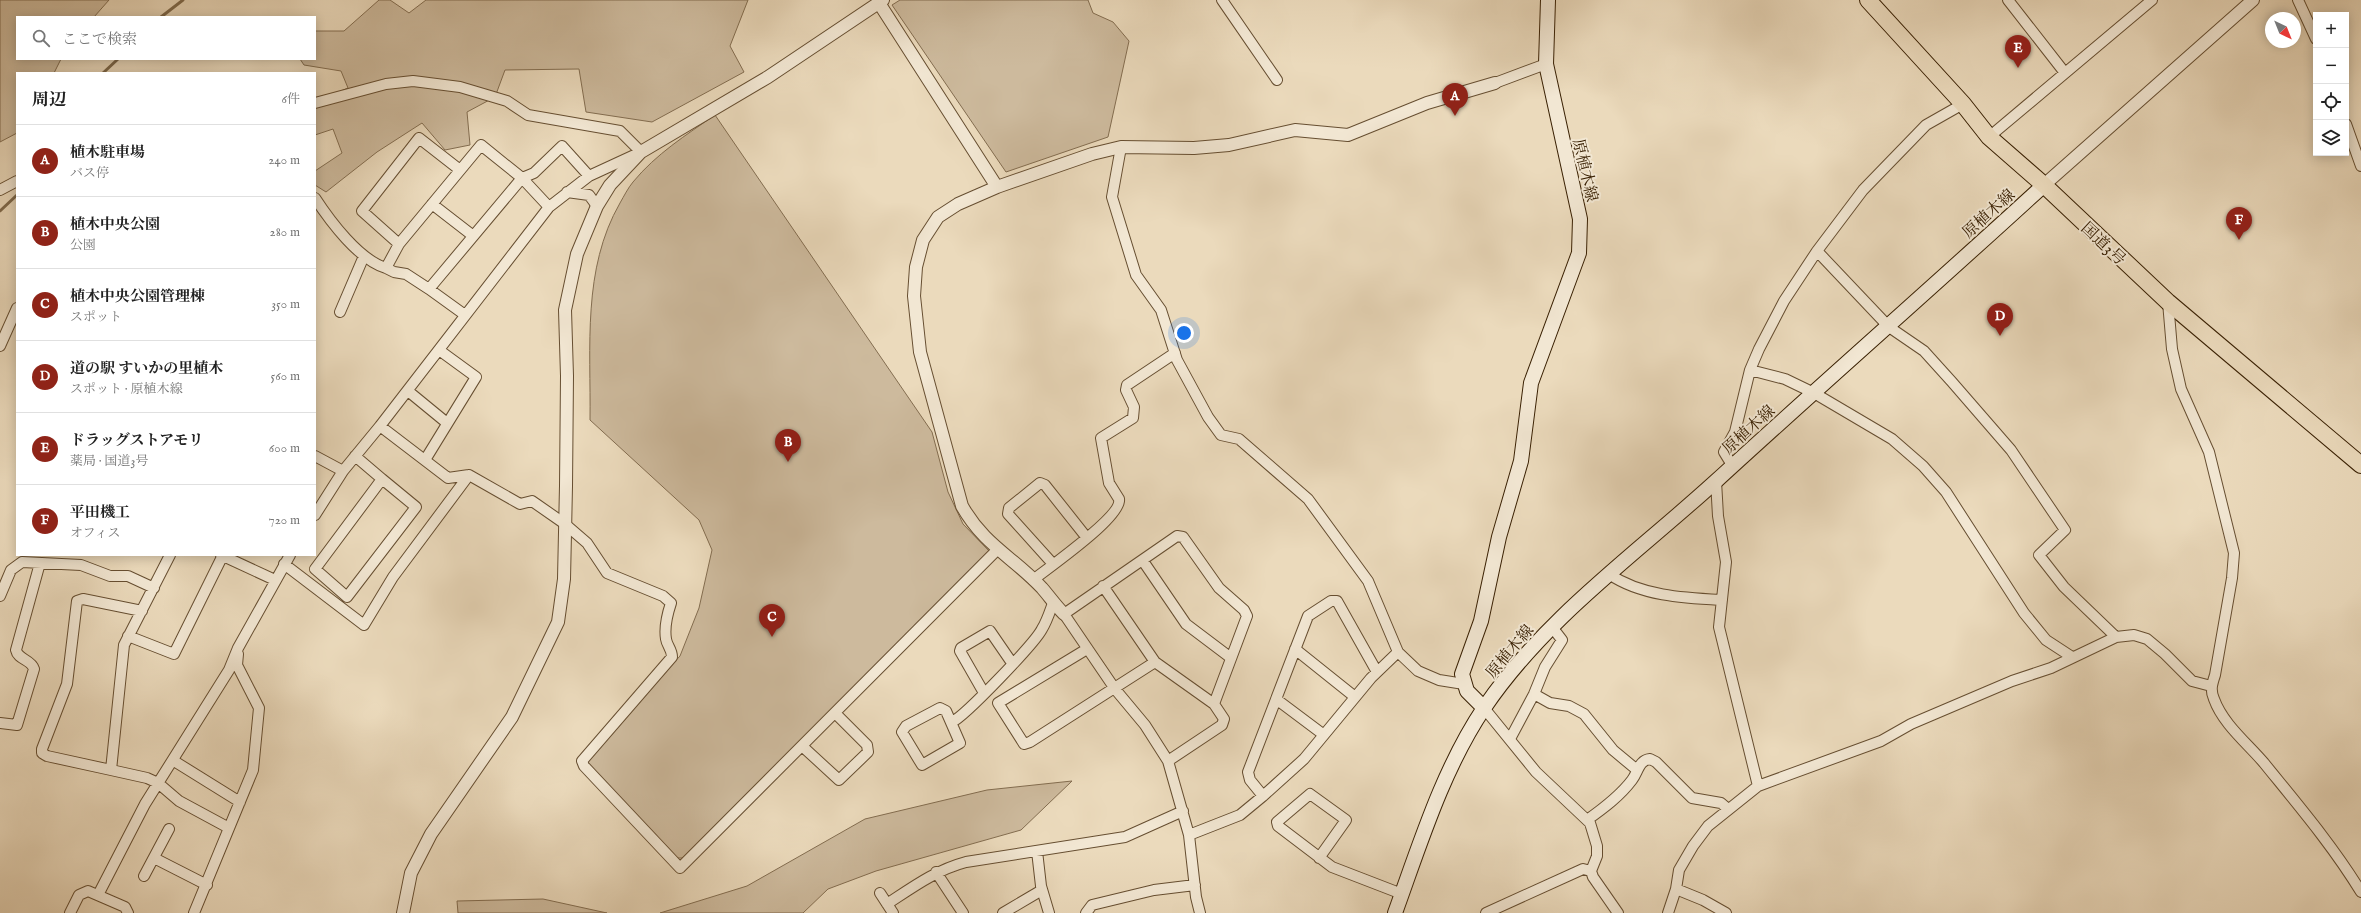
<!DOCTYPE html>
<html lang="ja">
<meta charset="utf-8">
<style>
:root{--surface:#fff;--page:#f2f2f2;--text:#222;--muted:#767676;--line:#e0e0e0;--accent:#8f2418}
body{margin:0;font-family:"IM FELL English","Noto Serif JP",serif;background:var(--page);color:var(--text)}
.controls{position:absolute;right:12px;top:12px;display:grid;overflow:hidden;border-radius:0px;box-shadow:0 2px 10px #0003}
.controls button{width:36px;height:36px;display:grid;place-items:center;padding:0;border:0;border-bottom:1px solid var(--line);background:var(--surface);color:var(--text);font:20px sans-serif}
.compass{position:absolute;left:2265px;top:12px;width:36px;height:36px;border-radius:50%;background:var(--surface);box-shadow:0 2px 10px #0003;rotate:137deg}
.you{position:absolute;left:1184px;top:333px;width:14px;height:14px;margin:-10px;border:3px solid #fff;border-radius:50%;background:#1a73e8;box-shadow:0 0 0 6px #1a73e833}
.badge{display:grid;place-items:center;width:26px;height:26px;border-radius:50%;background:var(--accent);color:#fff;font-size:13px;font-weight:700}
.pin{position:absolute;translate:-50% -33px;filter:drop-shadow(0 1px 2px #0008)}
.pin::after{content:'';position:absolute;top:21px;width:14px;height:12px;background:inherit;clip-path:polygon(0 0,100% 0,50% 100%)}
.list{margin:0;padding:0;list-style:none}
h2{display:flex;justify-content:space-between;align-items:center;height:52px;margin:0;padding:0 16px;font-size:17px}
h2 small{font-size:13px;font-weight:400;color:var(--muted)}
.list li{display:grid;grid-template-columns:26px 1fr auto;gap:12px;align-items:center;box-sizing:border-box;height:72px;padding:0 16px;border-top:1px solid var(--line)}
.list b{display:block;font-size:15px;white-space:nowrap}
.list p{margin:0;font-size:13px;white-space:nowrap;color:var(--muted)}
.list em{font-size:13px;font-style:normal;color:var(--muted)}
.icon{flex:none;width:22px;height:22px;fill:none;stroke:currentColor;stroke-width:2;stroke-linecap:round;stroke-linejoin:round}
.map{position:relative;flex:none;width:2361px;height:913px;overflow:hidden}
.search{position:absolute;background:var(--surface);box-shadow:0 2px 10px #0003;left:16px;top:16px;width:300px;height:44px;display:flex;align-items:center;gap:10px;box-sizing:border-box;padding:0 14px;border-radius:0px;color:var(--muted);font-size:15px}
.panel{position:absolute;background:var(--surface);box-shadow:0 2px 10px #0003;left:16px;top:72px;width:300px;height:484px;border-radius:0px}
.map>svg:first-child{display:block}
.green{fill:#cdba9d;stroke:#836d50}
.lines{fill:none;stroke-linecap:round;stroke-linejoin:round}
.stream{stroke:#7f6a4c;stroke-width:3}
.minor-casing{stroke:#664e31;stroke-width:12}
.tertiary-casing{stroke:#664e31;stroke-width:14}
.secondary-casing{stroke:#392003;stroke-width:16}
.trunk-casing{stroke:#392003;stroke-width:18}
.minor{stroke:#f2e7d3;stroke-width:10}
.tertiary{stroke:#f2e7d3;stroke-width:12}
.secondary{stroke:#f2e7d3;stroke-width:14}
.trunk{stroke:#ebdabc;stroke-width:16}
.labels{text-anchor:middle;stroke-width:4;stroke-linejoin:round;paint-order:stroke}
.street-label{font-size:16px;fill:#392003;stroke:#f2e7d3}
</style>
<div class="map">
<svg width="2361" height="913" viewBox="0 0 2361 913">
<rect width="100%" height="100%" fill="#ebdabc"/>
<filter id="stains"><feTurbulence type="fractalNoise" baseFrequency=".005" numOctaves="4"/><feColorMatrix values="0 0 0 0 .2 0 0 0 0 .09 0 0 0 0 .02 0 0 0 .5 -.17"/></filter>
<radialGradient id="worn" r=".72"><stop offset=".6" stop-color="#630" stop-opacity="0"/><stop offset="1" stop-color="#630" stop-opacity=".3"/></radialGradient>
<path class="green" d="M 0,0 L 109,0 L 94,17 L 17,17 L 17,59 L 61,59 L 54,73 L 17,73 L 17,133 L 0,142 Z
M 379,0 L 390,0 L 409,13 L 426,0 L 748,0 L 730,46 L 744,72 L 652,122 L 586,112 L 579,69 L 505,70 L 495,97 L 467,112 L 470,145 L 445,150 L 422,123 L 377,152 L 326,192 L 315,185 L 315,171 L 342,153 L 333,129 L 315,135 L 315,102 L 348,88 L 341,71 L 304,65 L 300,59 L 315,59 L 315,31 L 344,31 Z
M 900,0 L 1088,0 L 1093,13 L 1113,22 L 1129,41 L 1108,137 L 1006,172 L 892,5 Z
M 715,115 L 932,432 L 948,492 L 963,524 L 989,551 L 685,858 L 678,858 L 587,766 L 588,756 L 680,656 L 699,608 L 712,550 L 699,520 L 590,420 C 591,347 582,269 620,203 C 624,196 628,188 633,182 C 656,154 686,135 715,115 Z
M 1072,781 L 1021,830 L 876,871 L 828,889 L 803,913 L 660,913 L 747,886 L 865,819 L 987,790 Z
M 543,899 L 607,913 L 458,913 L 457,901 Z"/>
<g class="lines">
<path class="stream" d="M 161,17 L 183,0
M 103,73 L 118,59
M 0,211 L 17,195"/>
<defs>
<path id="minor" d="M 1222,0 L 1277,80
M 2008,0 L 2065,73
M 2298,0 L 2316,39
M 1495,83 L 1546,64
M 315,103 L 386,84 L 413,81 L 460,87 L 507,101 L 528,115 L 620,131 L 641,152 L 589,176 L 549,207 L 380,426 L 343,471 L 315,515
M 2346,124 L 2361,166
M 1989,137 L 2152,0
M 1121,147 L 1112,197 L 1136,275 L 1161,310 L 1177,360 L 1208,417 L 1221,435 L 1239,439 L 1308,499 L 1368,581 L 1398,652 L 1418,671 L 1439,680 L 1464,684
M 0,190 L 17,181
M 567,192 L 589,195 L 597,206
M 315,198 C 330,221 359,260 386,268 L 399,244 L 481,145 L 522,178 L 549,207
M 432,204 L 472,235
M 399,244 L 362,211 L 419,138 L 460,170
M 1817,251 L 1889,327 L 1924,351 L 1952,382 L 2011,450 L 2065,530 L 2039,555 L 2064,587 L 2116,637
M 386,268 L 394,272 L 406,274 L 429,289 L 522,178 L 534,173 L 562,146 L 589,176
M 429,289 L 465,315
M 2168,302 L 2172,349 L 2181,389 L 2209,452 L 2234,553 L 2232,578 L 2215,675 C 2212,684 2210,690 2214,699 C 2223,724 2247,743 2264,763 C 2298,805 2333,846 2361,892
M 340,312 L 364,256
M 0,346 L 17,308
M 1750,370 L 1785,379 L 1814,393 L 1892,439 L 1923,466 L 1946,492 L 2024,613 L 2046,640 L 2072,657
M 408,391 L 447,423
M 380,426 L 448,478 L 469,475 L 520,504 L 532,501 L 565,524 L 587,543 L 607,573 L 663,596 L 671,603 C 667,615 664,627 666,639 C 667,646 672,649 672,657 L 582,761 L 584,766 L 680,868 L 997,550
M 315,456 L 343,471
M 355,456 L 382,479 L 315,569 L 347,597 L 416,507 L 382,479
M 425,460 L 476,377 L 439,350
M 1732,465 L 1724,452 L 1735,432 L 1750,370 L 1759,349 L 1784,301 L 1817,251 L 1863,190 L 1926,125 L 1963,104
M 1716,481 L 1718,516 L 1726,562 L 1719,627 L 1758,786
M 170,555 L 124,645 L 111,770 L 147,778 L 158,783 L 179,801 L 229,828
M 221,555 L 275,580
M 1143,561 L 1186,624 L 1231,658
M 284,564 L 364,625 L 393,577 L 469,475
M 1053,564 L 1008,514 L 1009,508 L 1040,483 L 1045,485 L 1087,538
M 1609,574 C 1641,596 1684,598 1722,600
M 1033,580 C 1048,568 1123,516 1119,499 L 1109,483 L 1101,438 L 1133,418 L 1134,407 L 1126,390 L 1127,385 L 1175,353
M 1103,586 L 1155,662 L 1214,704 L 1224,719 L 1222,725 L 1168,761
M 0,596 L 11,570 L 22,562 L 81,565 L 110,576 L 128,576 L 154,588
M 128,636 L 174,654 L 223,555
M 1087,649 L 998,703 L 1024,744 L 1030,742 L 1155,662
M 1295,649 L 1355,697
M 984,693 L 960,651 L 961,648 L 990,631 L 1012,663
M 1534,694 L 1550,703 L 1569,706 L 1584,714 L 1613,750 L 1637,770
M 1276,699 L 1324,735
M 940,708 L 946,711 L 960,743 L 922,765 L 902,732 L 906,726 Z
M 1484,708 L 1536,772 L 1590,823 L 1597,846 L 1597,856 L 1591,871 L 1593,877 L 1618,913
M 952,722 C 965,716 1035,643 1042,629 C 1047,621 1050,611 1053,603
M 0,723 L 17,725 L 34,669 C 31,659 18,660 16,650 L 40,563
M 1510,739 L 1534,694 L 1545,667 L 1562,640 L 1552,627
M 802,746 L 839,780 L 868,752 L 867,745 L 835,713
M 174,761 L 240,802
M 111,770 L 47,756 L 42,753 L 42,749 L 67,684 L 77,601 L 83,599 L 142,611
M 1263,796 L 1250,780 L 1248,772 L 1308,616 L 1331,601 L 1337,601 L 1377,672
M 1587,820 C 1604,808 1620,796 1632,780 C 1638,772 1639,760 1650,759 L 1656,762 L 1692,798 L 1721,803 L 1728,809
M 1189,835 L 1240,815 L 1263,796 L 1304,759 L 1371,678 L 1398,652
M 1037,851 L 1041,886 L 1049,913
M 154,858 L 207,885
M 1319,858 L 1346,820 L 1310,794 L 1277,822 L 1278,826 L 1332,867 L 1402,894
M 936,872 L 963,913
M 144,876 L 169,829
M 1676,889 L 1703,900 L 1726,913
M 880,893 L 893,913
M 98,895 L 145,804 L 229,670 L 238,648 L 290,555
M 887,904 C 913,887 936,870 966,862 L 1125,837 L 1183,811
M 70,913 L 79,895 L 88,891 L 125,907 L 128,913
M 194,913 L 253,770 L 259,708 L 237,665 L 238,654
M 1003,913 L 1042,890
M 1086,913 L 1092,905 L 1154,890 L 1195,885
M 1200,913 L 1196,897 L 1189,835 L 1168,761 L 1145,725 L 1115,689 L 1064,614 L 1177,536 L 1183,537 L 1219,588 L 1244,610 L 1247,616 L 1214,704
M 1486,913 L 1583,869 L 1591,871
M 1668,913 L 1676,889 L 1679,870 L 1693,846 L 1708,826 L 1758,786 L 1881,741 L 1911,724 L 2012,681 L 2051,668 L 2116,637 L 2134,635 L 2147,639 L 2165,654 L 2192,681 L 2211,686"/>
<path id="tertiary" d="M 879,3 L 997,187
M 2044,185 L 2253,0
M 1064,614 C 1056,606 1049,596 1042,588 C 1013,557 984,545 962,506 L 920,352 L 914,296 L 916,267 L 923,240 L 938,217 L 958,204 L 997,187 L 1092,154 L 1121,147 L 1194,148 L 1229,145 L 1295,130 L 1348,135 L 1427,103 L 1495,83
M 403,913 L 411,873 L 431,834 L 512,717 L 558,622 L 564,579 L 566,486 L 567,376 L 565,310 L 577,254 L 597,206 L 610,185 L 641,152 L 768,77 L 883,0"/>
<path id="secondary" d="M 1484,708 L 1467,691 L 1462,674 L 1481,621 L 1499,537 L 1521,461 L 1531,383 L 1579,253 L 1580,219 L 1546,64 L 1548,0
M 1395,913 C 1420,844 1443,769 1484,708 C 1545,618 1636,554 1715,482 C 1824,382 1935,285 2044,185"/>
<path id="trunk" d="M 1868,0 L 1963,104 L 1989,137 L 2044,185 L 2168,302 L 2361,465"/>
</defs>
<use href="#minor" class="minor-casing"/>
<use href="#tertiary" class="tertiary-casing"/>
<use href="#secondary" class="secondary-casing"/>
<use href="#trunk" class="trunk-casing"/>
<use href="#minor" class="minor"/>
<use href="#tertiary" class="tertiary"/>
<use href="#secondary" class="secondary"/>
<use href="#trunk" class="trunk"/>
</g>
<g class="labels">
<g class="street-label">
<text transform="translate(1586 170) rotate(77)" y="6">原植木線</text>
<text transform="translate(1988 213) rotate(-42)" y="6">原植木線</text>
<text transform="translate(2104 243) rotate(43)" y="6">国道3号</text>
<text transform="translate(1748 429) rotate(-42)" y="6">原植木線</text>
<text transform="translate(1509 651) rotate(-50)" y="6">原植木線</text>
</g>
</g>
<rect width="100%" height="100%" filter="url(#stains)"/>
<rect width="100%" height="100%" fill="url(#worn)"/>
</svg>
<div class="controls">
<button>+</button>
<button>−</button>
<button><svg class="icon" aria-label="locate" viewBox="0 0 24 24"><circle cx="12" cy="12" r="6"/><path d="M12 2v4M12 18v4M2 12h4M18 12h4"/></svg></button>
<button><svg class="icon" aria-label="layers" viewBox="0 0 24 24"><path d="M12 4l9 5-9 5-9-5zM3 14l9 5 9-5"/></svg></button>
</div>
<svg class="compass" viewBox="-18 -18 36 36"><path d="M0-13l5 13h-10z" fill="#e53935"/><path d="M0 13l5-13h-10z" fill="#767676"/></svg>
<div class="you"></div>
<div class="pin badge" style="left:1455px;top:116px">A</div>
<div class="pin badge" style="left:788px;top:462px">B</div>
<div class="pin badge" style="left:772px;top:637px">C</div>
<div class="pin badge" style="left:2000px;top:336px">D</div>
<div class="pin badge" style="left:2018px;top:68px">E</div>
<div class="pin badge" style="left:2239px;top:240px">F</div>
<div class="search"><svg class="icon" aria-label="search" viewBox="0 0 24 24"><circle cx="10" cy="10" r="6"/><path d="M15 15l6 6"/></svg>ここで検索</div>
<section class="panel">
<h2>周辺<small>6件</small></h2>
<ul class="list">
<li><span class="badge">A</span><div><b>植木駐車場</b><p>バス停</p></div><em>240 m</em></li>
<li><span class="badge">B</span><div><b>植木中央公園</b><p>公園</p></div><em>280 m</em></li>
<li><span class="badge">C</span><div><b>植木中央公園管理棟</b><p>スポット</p></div><em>350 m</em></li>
<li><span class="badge">D</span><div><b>道の駅 すいかの里植木</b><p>スポット · 原植木線</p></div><em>560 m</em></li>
<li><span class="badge">E</span><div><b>ドラッグストアモリ</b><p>薬局 · 国道3号</p></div><em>600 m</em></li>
<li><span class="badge">F</span><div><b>平田機工</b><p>オフィス</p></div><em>720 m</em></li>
</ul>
</section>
</div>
